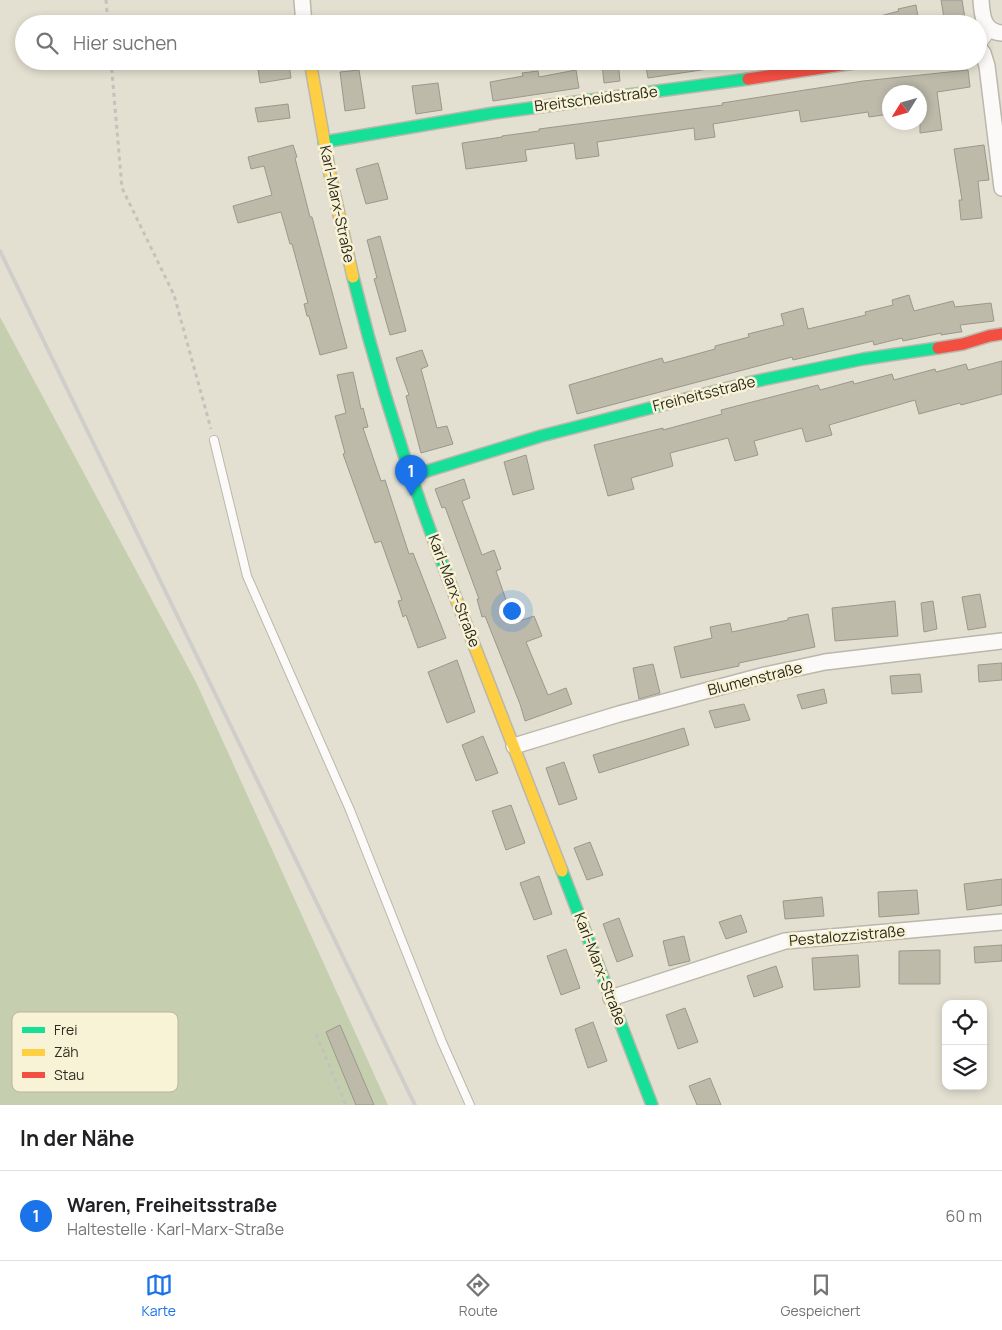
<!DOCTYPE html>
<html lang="de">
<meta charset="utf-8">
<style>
:root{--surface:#fff;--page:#f2f2f2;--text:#202124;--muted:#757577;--line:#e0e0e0;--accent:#1a73e8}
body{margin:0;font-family:Manrope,sans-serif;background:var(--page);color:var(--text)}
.controls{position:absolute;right:15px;bottom:15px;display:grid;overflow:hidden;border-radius:10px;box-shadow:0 2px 8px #0003}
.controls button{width:45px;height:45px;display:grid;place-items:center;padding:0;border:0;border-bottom:1px solid var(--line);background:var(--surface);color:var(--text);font:25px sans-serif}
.compass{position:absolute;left:882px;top:85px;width:45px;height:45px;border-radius:50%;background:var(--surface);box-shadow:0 2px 8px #0003;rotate:233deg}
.you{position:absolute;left:511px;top:610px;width:18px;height:18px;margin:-12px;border:4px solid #fff;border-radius:50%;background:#1a73e8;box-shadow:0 0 0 8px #1a73e833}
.badge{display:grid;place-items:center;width:32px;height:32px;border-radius:50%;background:var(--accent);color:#fff;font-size:16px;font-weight:700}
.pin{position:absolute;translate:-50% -41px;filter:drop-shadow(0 1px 2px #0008)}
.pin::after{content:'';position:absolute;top:26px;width:18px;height:15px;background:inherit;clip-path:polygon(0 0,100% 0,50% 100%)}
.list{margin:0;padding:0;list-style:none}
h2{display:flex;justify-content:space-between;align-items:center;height:65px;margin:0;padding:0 20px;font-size:21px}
h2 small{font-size:16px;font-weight:400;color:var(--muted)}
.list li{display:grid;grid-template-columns:32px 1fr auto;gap:15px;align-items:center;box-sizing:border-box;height:90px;padding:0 20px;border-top:1px solid var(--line)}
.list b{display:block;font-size:19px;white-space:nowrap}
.list p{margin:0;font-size:16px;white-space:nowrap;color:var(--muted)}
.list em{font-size:16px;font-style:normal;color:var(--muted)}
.icon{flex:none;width:28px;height:28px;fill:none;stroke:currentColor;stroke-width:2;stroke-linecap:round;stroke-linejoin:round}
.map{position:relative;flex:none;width:1002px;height:1105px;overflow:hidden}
.search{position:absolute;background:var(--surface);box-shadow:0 2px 8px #0003;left:15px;right:15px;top:15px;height:55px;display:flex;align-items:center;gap:12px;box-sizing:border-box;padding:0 18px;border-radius:28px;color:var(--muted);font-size:19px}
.sheet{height:155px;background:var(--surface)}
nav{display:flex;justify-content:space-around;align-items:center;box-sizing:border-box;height:70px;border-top:1px solid var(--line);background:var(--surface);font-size:14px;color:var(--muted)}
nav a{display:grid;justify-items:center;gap:2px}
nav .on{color:var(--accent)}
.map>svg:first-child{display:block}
.green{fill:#c5ceaf}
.building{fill:#bdbaaa;stroke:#9a988c}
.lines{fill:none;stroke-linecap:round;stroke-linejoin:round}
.lane-casing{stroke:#bab7ab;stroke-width:10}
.street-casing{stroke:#bab7ab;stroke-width:18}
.fast-casing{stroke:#bab7ab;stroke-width:14}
.slow-casing{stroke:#bab7ab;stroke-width:14}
.jam-casing{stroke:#bab7ab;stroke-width:14}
.path{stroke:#c3c2bc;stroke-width:3;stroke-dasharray:4 4;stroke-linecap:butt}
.lane{stroke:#fbfaf8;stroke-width:8}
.street{stroke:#fbfaf8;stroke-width:15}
.fast{stroke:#16e098;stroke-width:11}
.slow{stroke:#ffcf43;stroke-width:11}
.jam{stroke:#f24e42;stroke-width:11}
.rail{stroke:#cfceca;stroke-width:4}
.labels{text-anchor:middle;stroke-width:5;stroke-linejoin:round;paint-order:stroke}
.street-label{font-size:15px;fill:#2c2a1f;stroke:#f8f3d6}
.key{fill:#f8f3d6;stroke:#bbb79f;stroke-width:1}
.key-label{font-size:14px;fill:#2c2a1f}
</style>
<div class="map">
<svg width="1002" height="1105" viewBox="0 0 1002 1105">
<rect width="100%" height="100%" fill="#e3e0d1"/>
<path class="green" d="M 0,317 L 196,682 L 388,1105 L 0,1105 Z"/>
<path class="building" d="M 941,0 L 962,0 L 966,24 L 945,24 Z
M 916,5 L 919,24 L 866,24 L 865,20 L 899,11 L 898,9 Z
M 618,61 L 620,81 L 604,83 L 602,64 Z
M 652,61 L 707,61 L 708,69 L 648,78 L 645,62 Z
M 289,65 L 291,78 L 260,83 L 258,69 Z
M 359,70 L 365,108 L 345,111 L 340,72 Z
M 576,70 L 579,88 L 493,101 L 490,82 L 523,76 L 522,73 L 538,71 L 539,77 Z
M 968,70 L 970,87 L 937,92 L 942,130 L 920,133 L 920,92 L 890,92 L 890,114 L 869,117 L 868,112 L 801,122 L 799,110 L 713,124 L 715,137 L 695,140 L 694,128 L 597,142 L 599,156 L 576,159 L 574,143 L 525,150 L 527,161 L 466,169 L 462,143 L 502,137 L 502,136 L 539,131 L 539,129 L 723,105 L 722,103 L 863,81 Z
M 438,83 L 442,110 L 416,114 L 412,86 Z
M 288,104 L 290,118 L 258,122 L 255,108 Z
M 293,145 L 297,157 L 295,158 L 310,217 L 312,217 L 347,348 L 320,355 L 309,316 L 307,316 L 304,304 L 308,303 L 292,244 L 290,244 L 281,212 L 238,223 L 233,206 L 272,195 L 264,166 L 251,169 L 248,157 Z
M 984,145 L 989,180 L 978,181 L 982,218 L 961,220 L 959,200 L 962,200 L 954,149 Z
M 378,163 L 388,199 L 366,204 L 356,169 Z
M 380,236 L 406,331 L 390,335 L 374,279 L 377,278 L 367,240 Z
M 909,295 L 914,311 L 953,301 L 955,307 L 991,303 L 994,321 L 960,325 L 962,332 L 960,332 L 941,335 L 941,333 L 903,341 L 902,338 L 874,345 L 873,341 L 793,360 L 792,357 L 577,414 L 569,385 L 662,358 L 664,363 L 715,349 L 715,346 L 749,337 L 748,334 L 784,325 L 781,314 L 803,308 L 808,329 L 866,315 L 865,312 L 893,305 L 892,300 Z
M 422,350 L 428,366 L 421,369 L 437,428 L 447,426 L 453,444 L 421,453 L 406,396 L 409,395 L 396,358 Z
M 1002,361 L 1002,394 L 961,405 L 960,403 L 919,414 L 915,400 L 829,425 L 832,435 L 806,442 L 802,428 L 754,441 L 758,455 L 735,461 L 728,438 L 670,453 L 673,466 L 631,478 L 634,489 L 608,496 L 594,445 L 663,428 L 663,430 L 722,414 L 721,410 L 818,385 L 820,390 L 853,381 L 854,384 L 892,374 L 894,380 L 935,369 L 936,372 L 966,364 L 968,370 Z
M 353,372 L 361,409 L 363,408 L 368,427 L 363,428 L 381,481 L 385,480 L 409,554 L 413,553 L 446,638 L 418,648 L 406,615 L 403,617 L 398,601 L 402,600 L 381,541 L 375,543 L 343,454 L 345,453 L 335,416 L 346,413 L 337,375 Z
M 526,455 L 534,489 L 513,495 L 504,462 Z
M 464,479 L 470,498 L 462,501 L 482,555 L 494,550 L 501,569 L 496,571 L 514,623 L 534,616 L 542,636 L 526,642 L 548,695 L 566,688 L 572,704 L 525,721 L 520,704 L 485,616 L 482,617 L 477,599 L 479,599 L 445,507 L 442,508 L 435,489 Z
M 980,594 L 986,627 L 968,630 L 962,597 Z
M 895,601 L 898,636 L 835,641 L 832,608 Z
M 933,601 L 937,629 L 924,632 L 921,603 Z
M 808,614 L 815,647 L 739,663 L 739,666 L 681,678 L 674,647 L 712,638 L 710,627 L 730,623 L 732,632 L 788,620 L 788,618 Z
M 457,660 L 475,712 L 447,723 L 428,672 Z
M 1002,663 L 1002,680 L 979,682 L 978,665 Z
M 653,664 L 660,693 L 639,699 L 633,668 Z
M 920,674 L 922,692 L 892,694 L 890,676 Z
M 824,689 L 827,703 L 802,709 L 797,695 Z
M 744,704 L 750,720 L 715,728 L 709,711 Z
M 684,728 L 689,745 L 599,773 L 593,755 Z
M 483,736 L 498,773 L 476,781 L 462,745 Z
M 564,762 L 577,799 L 559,805 L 546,768 Z
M 511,805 L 525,843 L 506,850 L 492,811 Z
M 590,842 L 603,875 L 587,880 L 574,848 Z
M 539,876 L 552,914 L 534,920 L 520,883 Z
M 1002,879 L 1002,905 L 967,910 L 964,884 Z
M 917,890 L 919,914 L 879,917 L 878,892 Z
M 822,897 L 824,916 L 785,919 L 783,901 Z
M 741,915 L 747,932 L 726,939 L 719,922 Z
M 619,918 L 633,956 L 617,962 L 603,924 Z
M 684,936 L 690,961 L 669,966 L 663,941 Z
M 1002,945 L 1002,961 L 975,963 L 974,947 Z
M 566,949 L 580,988 L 561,995 L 547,956 Z
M 940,950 L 940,984 L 899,984 L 899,951 Z
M 858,955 L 860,987 L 814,990 L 812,958 Z
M 776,966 L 783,987 L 754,997 L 747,976 Z
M 685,1008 L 698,1042 L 678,1049 L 666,1015 Z
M 593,1022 L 607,1061 L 588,1068 L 575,1029 Z
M 340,1025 L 374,1105 L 356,1105 L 326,1032 Z
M 710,1078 L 721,1105 L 697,1105 L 689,1086 Z"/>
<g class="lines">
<defs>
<path id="lane" d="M 979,48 L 992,31
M 214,440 L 247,576 L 350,810 L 442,1042 L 470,1105"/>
<path id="street" d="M 302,0 L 304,24
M 981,0 C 982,15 983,32 1002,33
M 978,47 L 983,53 L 987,66 L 1002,188
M 514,746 L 619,714 L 765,675 L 825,662 L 1002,641
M 611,998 L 785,941 L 1002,922"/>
<path id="fast" d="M 324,142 L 494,113 L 748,79
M 353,277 C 378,379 410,480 448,578
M 411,476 L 541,436 L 752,382 L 863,359 L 938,348
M 562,871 L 652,1105"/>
<path id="slow" d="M 310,61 L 330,174 L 353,277
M 448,578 L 562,871"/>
<path id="jam" d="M 748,79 L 868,61
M 938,348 L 963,344 L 989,336 L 1002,334"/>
</defs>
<use href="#lane" class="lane-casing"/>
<use href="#street" class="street-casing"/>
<use href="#fast" class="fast-casing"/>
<use href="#slow" class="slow-casing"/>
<use href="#jam" class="jam-casing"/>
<path class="path" d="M 106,0 L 108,24
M 111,61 L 122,188 L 174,295 L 211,429
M 316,1034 L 346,1105"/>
<use href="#lane" class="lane"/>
<use href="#street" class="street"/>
<use href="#fast" class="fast"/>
<use href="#slow" class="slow"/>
<use href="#jam" class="jam"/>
<path class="rail" d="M 0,251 L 415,1105"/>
</g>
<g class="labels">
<g class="street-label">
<text transform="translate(596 99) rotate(-7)" y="5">Breitscheidstraße</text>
<text transform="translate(337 204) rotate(78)" y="5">Karl-Marx-Straße</text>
<text transform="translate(704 394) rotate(-14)" y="5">Freiheitsstraße</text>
<text transform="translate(454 591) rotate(69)" y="5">Karl-Marx-Straße</text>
<text transform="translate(755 679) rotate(-14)" y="5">Blumenstraße</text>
<text transform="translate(847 936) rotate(-5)" y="5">Pestalozzistraße</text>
<text transform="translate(600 969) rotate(69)" y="5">Karl-Marx-Straße</text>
</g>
</g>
<rect x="12" y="1012" width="166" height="80" rx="8" class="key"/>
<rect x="22" y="1027" width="23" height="6" fill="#16e098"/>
<rect x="22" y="1049" width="23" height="7" fill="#ffcf43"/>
<rect x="22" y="1072" width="23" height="6" fill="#f24e42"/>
<g class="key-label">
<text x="54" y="1035">Frei</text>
<text x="54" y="1057">Zäh</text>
<text x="54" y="1080">Stau</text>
</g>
</svg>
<div class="controls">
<button><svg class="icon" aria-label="locate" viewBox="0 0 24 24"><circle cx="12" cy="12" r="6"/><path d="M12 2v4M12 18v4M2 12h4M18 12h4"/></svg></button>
<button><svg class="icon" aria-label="layers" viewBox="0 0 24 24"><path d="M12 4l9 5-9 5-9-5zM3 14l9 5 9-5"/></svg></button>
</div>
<svg class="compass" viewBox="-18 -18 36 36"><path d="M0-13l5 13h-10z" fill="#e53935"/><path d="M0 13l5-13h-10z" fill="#757577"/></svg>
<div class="you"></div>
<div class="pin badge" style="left:411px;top:496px">1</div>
<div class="search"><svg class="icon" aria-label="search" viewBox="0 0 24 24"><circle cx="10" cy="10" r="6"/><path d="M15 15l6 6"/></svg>Hier suchen</div>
</div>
<section class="sheet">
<h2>In der Nähe<small></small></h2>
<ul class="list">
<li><span class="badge">1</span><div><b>Waren, Freiheitsstraße</b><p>Haltestelle · Karl-Marx-Straße</p></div><em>60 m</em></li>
</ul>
</section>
<nav>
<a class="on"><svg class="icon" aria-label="map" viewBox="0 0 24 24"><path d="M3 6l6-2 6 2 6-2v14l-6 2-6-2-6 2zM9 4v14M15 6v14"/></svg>Karte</a>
<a><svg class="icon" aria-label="directions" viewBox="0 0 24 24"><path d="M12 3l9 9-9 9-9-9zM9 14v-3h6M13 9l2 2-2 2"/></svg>Route</a>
<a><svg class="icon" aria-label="saved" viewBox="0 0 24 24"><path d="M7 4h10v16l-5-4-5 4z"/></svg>Gespeichert</a>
</nav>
